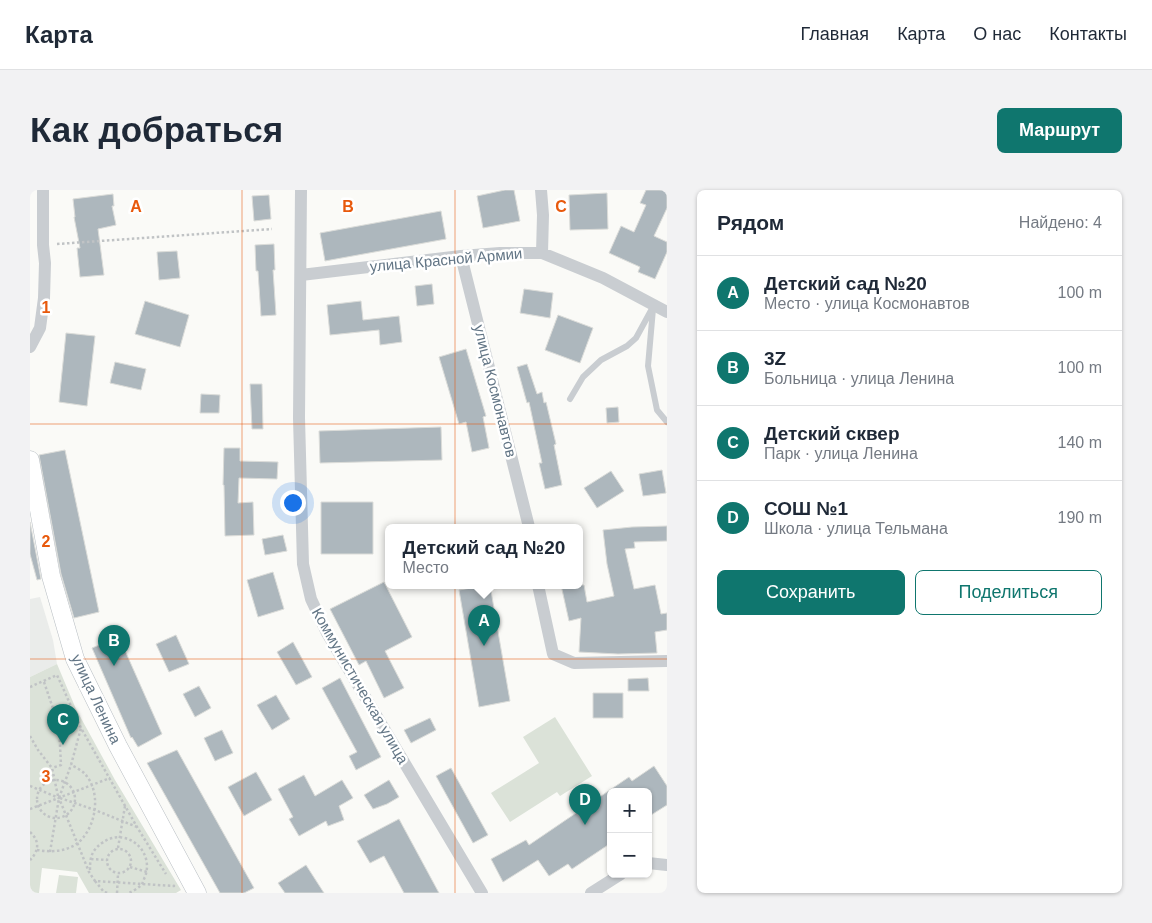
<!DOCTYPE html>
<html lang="ru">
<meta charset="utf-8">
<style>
:root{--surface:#fff;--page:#f2f2f3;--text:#1f2937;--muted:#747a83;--line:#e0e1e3;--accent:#0f766e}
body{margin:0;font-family:Helvetica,sans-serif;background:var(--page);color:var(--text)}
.controls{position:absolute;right:15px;bottom:15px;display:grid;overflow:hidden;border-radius:8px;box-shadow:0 1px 4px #0004}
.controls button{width:45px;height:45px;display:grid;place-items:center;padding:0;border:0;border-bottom:1px solid var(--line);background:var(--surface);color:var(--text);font:25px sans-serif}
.you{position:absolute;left:262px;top:312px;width:18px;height:18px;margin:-12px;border:4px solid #fff;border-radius:50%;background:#1a73e8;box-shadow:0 0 0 8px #1a73e833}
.badge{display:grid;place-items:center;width:32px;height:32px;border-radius:50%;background:var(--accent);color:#fff;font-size:16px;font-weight:700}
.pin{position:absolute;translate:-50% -41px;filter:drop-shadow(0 1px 2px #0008)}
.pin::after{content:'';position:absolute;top:26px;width:18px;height:15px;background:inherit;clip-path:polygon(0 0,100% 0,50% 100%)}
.popup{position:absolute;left:355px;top:334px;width:198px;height:65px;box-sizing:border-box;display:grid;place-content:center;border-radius:8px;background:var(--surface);filter:drop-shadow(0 1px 4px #0005);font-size:16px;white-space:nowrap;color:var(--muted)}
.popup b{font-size:19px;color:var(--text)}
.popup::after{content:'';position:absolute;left:50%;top:100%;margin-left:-10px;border:10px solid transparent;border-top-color:var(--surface)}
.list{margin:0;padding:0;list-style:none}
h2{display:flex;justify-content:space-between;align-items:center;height:65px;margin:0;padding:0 20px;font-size:21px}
h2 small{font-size:16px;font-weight:400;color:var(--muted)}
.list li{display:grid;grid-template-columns:32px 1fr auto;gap:15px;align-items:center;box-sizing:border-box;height:75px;padding:0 20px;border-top:1px solid var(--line)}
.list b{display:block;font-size:19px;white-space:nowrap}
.list p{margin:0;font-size:16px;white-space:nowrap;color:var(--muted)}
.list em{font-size:16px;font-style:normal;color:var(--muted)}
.actions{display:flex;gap:10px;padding:15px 20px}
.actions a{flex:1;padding:11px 0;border:1px solid var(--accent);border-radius:8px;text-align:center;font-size:18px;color:var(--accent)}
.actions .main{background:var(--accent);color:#fff}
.map{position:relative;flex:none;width:637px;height:703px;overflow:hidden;border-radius:8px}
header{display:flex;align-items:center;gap:30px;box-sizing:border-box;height:70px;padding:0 25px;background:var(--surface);border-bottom:1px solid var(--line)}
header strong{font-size:24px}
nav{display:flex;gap:28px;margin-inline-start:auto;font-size:18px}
.intro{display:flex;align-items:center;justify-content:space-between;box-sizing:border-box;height:120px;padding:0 30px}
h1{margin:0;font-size:35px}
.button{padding:12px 22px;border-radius:8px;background:var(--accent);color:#fff;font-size:18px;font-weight:700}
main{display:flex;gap:30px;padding:0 30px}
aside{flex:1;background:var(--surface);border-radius:8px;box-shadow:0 1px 4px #0004}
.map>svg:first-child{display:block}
.built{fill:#eaecea}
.green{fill:#dbe2d8}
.building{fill:#adb7bd;stroke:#dbdcd9}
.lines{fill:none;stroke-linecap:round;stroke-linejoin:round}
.secondary-casing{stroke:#b9bfc4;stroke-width:19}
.path{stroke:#c0c3c5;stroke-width:2.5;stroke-dasharray:2.5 2.5;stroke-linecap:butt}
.lane{stroke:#c9cdd1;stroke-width:6}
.street{stroke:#c9cdd1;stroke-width:12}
.secondary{stroke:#fff;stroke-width:18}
.grid{fill:none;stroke:#e8590c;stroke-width:1;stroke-opacity:0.55}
.labels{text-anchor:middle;stroke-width:5;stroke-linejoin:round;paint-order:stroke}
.street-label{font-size:15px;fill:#627585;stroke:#fff}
.grid-label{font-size:16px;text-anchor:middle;font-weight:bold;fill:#e8590c;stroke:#fff;stroke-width:5;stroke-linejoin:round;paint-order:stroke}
</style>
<header>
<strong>Карта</strong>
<nav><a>Главная</a><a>Карта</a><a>О нас</a><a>Контакты</a></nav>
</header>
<div class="intro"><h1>Как добраться</h1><a class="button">Маршрут</a></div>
<main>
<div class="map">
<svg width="637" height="703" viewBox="0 0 637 703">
<rect width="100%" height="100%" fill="#fafaf7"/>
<path class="built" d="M 10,407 L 23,450 L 27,474 L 0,487 L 0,409 Z"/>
<path class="green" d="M 27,474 L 46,519 L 85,590 L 151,700 L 146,703 L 59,703 L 47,682 L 12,678 L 9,703 L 0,703 L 0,487 Z
M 525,527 L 562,586 L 530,606 L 527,602 L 480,632 L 461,603 L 509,573 L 493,547 Z
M 29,685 L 48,687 L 46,703 L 26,703 Z"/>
<path class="building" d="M 475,0 L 484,0 L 490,31 L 453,38 L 447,6 Z
M 616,0 L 637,0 L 637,18 L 624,46 L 637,52 L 637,62 L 625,89 L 608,82 L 610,77 L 579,63 L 591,36 L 604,42 L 616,15 L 610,13 Z
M 577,3 L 578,39 L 540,40 L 539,5 Z
M 83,4 L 84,16 L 82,16 L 86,35 L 68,39 L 74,85 L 50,87 L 47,58 L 50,58 L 44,27 L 45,27 L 43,9 Z
M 239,5 L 241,29 L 224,31 L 222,6 Z
M 411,21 L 416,49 L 295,71 L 290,43 Z
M 244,54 L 245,80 L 243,80 L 246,125 L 231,126 L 228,81 L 226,81 L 225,55 Z
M 147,61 L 150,88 L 129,90 L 127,62 Z
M 402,94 L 404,114 L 387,116 L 385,96 Z
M 494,99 L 523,103 L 520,128 L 490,123 Z
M 115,111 L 159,125 L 150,157 L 105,144 Z
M 331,111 L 333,130 L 369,126 L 372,152 L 350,155 L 349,140 L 300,145 L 297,115 Z
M 528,125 L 563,138 L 550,173 L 515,160 Z
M 36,143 L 65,146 L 57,216 L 29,212 Z
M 436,159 L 456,226 L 453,227 L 459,258 L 442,262 L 436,232 L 429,234 L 409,167 Z
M 85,172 L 116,179 L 111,200 L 80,193 Z
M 497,174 L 507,204 L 512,202 L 514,213 L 516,212 L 526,254 L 524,255 L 532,295 L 515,299 L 509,273 L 512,273 L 499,212 L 497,213 L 487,177 Z
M 220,194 L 232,194 L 233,239 L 222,239 Z
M 171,204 L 190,205 L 189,223 L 170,223 Z
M 588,217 L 589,232 L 577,233 L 576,218 Z
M 411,237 L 412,270 L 290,273 L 289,241 Z
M 194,258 L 210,258 L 210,271 L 248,272 L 247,289 L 209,288 L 208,313 L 223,312 L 224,345 L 195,346 L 194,295 L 193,295 Z
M 35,260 L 69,422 L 44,428 L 31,384 L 9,265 Z
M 632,280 L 636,303 L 613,306 L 609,284 Z
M 581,281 L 594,301 L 567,318 L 554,298 Z
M 291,312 L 343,312 L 343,364 L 291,364 Z
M 0,332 L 11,389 L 7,390 L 0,364 Z
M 637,336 L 637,351 L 604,352 L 605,358 L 595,359 L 604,399 L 625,395 L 631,424 L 637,423 L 637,440 L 625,442 L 627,463 L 588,464 L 549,462 L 551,428 L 539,431 L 531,395 L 554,395 L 557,412 L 584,406 L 577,374 L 573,340 L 602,337 Z
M 253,345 L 257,361 L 235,365 L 232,349 Z
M 243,382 L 254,419 L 228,427 L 217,390 Z
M 354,392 L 382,447 L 355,461 L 374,498 L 354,508 L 336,471 L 329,475 L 300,419 Z
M 460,395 L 480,511 L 449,517 L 429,400 Z
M 146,445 L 159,474 L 139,482 L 126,454 Z
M 89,447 L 132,544 L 108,557 L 102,547 L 101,548 L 62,458 Z
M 263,452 L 282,487 L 266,495 L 247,462 Z
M 310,488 L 351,567 L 326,580 L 319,566 L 327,562 L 292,498 Z
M 618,488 L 619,501 L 598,501 L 598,489 Z
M 169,496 L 181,518 L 165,527 L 153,504 Z
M 563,503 L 593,503 L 593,528 L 563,528 Z
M 246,505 L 260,529 L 242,540 L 227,515 Z
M 400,528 L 406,540 L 381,553 L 374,540 Z
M 192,540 L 203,563 L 185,571 L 174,548 Z
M 147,560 L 224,698 L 214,703 L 190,703 L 117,573 Z
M 624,576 L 637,596 L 637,615 L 618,627 L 618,602 L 581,602 L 581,653 L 542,679 L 538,674 L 519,686 L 508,670 L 473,692 L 461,669 L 496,650 L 499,655 L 599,587 L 602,591 Z
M 421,578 L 458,645 L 443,653 L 406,586 Z
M 226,582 L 242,610 L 214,626 L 198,597 Z
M 274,585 L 285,606 L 312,590 L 323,608 L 309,616 L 314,630 L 298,636 L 296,631 L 269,646 L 259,629 L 263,627 L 248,599 Z
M 359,590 L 369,607 L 357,614 L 343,619 L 334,605 Z
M 369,629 L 409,703 L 374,703 L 354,666 L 340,673 L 327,651 Z
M 276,675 L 294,703 L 255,703 L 248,693 Z"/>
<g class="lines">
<defs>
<path id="secondary" d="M 0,270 L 21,386 L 45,469 L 88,556 L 167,703"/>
</defs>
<use href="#secondary" class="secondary-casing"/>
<path class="path" d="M 27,54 L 242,39
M 14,492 L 29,536 L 31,575 L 22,578
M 0,497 L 27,485 L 51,538 L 107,637 L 136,684
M 0,546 L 8,560 L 22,578 L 28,606
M7 609a19 19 0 1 1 38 0a19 19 0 1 1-38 0Z
M 0,596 L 29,608 L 59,682 L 65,691 L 144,696 L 143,695
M 30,608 L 65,620 L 107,637
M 0,619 L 80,588
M 0,642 C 10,651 9,661 0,670
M 88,658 L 95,616
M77 671a12 12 0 1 1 24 0a12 12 0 1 1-24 0Z
M 7,660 C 20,662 33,662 45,655 C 66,641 73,602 54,583 C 51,580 45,577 41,575
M 20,662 L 29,608 L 41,575 L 51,538
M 61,669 L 77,670
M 100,677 L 117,682
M 60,680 C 60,668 61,661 72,653 C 95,636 125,660 115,687 C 114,688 113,693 112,694 C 109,698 103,701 99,703
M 65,691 L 74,702 L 78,703
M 87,703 L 88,684"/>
<path class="lane" d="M 623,119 L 618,176 L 627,220 L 637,232
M 540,209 L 553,187 L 571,170 L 597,156 L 606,148 L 624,115"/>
<path class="street" d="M 271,0 L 269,228 L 273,374 L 281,409 L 297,443 L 452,703
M 511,0 L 513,25 L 512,63
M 431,66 L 499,337
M 271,85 L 431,66 L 470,63 L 512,63 L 573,88 L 637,122
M 0,157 L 10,138 L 14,108 L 15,73 L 13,55 L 13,0
M 508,395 L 523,464 L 544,473 L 637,471
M 618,673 L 637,675
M 561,703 L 591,684"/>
<use href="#secondary" class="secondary"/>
</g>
<path class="grid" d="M 212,0 L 212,703M 425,0 L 425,703M 0,234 L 637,234M 0,469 L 637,469"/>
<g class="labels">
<g class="street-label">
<text transform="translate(416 70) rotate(-5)" y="5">улица Красной Армии</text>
<text transform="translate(465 201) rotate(76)" y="5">улица Космонавтов</text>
<text transform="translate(330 496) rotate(60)" y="5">Коммунистическая улица</text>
<text transform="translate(66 509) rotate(65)" y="5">улица Ленина</text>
</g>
</g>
<g class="grid-label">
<text x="106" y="22">A</text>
<text x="318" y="22">B</text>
<text x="531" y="22">C</text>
<text x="16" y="123">1</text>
<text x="16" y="357">2</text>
<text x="16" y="592">3</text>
</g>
</svg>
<div class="controls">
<button>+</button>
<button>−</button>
</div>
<div class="you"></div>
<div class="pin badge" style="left:454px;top:456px">A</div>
<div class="popup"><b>Детский сад №20</b>Место</div>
<div class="pin badge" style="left:84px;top:476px">B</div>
<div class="pin badge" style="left:33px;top:555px">C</div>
<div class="pin badge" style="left:555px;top:635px">D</div>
</div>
<aside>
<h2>Рядом<small>Найдено: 4</small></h2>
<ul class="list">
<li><span class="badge">A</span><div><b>Детский сад №20</b><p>Место · улица Космонавтов</p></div><em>100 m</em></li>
<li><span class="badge">B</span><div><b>3Z</b><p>Больница · улица Ленина</p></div><em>100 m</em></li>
<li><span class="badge">C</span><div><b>Детский сквер</b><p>Парк · улица Ленина</p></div><em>140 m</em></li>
<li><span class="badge">D</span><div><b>СОШ №1</b><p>Школа · улица Тельмана</p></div><em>190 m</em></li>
</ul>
<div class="actions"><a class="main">Сохранить</a><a>Поделиться</a></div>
</aside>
</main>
